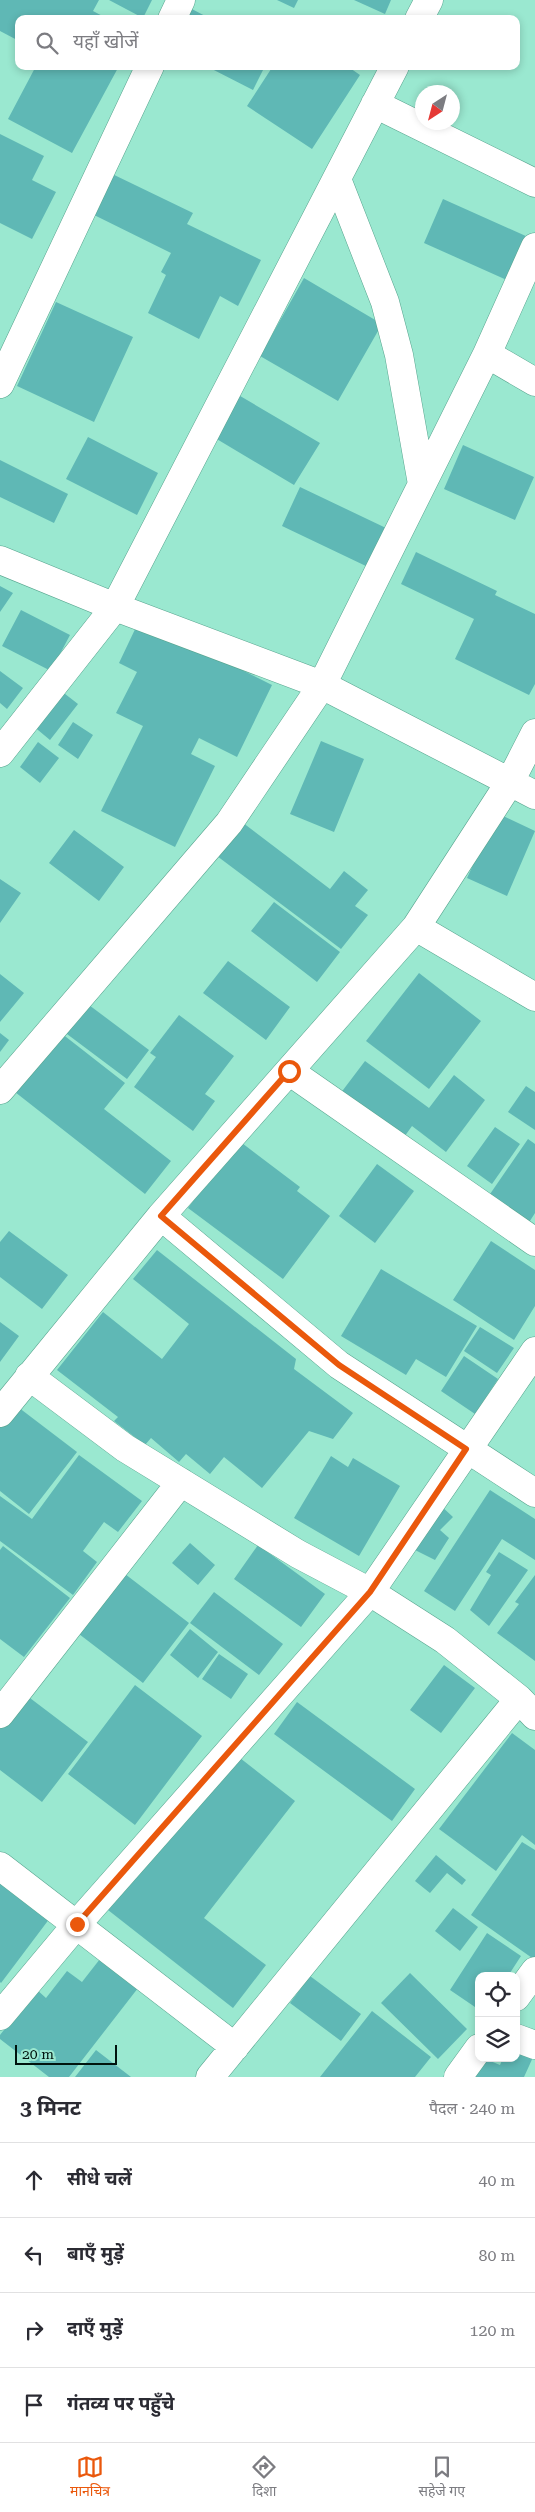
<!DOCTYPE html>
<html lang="hi">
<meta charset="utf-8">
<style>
:root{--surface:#fff;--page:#f2f2f3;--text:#2b2b33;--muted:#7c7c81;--line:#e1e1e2;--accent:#ea580c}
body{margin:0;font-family:"Roboto Serif","Noto Sans Devanagari",serif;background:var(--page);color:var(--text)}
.controls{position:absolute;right:15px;bottom:15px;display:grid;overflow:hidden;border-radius:10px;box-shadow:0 2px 8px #0003}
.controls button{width:45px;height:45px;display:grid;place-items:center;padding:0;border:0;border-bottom:1px solid var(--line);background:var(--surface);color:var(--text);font:25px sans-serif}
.compass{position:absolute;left:415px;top:85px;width:45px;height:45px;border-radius:50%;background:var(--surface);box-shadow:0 2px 8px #0003;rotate:216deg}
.scale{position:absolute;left:15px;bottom:12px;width:102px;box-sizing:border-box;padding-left:5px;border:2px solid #00140e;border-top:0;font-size:14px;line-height:18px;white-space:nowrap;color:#00140e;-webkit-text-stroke:4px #9ae8d0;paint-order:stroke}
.stop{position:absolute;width:15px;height:15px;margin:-11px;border:4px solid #ea580c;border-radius:50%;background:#fff}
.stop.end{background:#ea580c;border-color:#fff;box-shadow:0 1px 5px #0008}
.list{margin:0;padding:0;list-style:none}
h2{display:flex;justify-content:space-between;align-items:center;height:65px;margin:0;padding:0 20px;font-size:21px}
h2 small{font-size:16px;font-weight:400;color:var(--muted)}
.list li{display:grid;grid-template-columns:32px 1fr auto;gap:15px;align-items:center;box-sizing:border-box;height:75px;padding:0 20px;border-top:1px solid var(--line)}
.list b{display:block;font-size:19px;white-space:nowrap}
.list em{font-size:16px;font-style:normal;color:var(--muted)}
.icon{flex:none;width:28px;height:28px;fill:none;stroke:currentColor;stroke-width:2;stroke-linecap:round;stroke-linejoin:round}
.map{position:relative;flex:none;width:535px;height:2077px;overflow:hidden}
.search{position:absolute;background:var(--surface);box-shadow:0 2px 8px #0003;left:15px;right:15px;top:15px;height:55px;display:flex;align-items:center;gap:12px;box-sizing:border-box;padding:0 18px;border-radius:10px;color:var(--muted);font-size:19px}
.sheet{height:365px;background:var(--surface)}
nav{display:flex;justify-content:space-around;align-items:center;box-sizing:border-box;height:70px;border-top:1px solid var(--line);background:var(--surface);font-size:14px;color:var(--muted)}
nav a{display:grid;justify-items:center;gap:2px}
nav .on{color:var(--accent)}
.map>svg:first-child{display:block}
.building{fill:#5fb8b5}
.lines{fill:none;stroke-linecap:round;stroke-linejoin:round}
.minor-casing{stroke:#57a48e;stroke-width:29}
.minor{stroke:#fff;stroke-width:28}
.route{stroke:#ea580c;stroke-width:6}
</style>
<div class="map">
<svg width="535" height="2077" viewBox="0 0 535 2077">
<rect width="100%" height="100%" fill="#9ae8d0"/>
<path class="building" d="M 0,0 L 99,0 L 93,11 L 108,19 L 19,19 L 19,41 L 0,31 Z
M 109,0 L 152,0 L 143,18 Z
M 277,0 L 298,0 L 294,8 Z
M 354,0 L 391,0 L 385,14 Z
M 188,7 L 211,19 L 182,19 Z
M 36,66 L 119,66 L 72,153 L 8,119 Z
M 206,66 L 265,66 L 253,90 Z
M 273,66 L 347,66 L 360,75 L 312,149 L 247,106 Z
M 0,134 L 44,156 L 32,180 L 56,192 L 32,239 L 0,223 Z
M 106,171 L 193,213 L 187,224 L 261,260 L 238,306 L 220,296 L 199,339 L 148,313 L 166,275 L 161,272 L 171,253 L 86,211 Z
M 443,199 L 528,237 L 509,281 L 424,243 Z
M 304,278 L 382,324 L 338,401 L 260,356 Z
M 56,302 L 133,337 L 94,422 L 17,386 Z
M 235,393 L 320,443 L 294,485 L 210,435 Z
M 88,437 L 158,473 L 137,515 L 66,479 Z
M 463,445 L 534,477 L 515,520 L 444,489 Z
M 0,460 L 68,494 L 54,523 L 0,497 Z
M 300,487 L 386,528 L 368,567 L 282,526 Z
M 416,552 L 497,591 L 495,595 L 535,614 L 535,684 L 529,695 L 455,659 L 474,619 L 401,584 Z
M 0,586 L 13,593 L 0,612 Z
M 21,610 L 70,635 L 51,671 L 2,646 Z
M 138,623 L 188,643 L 272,685 L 237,757 L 199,738 L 191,754 L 215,766 L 175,847 L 101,811 L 143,726 L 116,713 L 137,672 L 119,663 Z
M 0,671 L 23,688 L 7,709 L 0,703 Z
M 60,690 L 78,704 L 50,740 L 32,725 Z
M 73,722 L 93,735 L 78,759 L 58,745 Z
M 321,741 L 364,759 L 334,832 L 290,814 Z
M 38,742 L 59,758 L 40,783 L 20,767 Z
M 497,813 L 535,831 L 507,896 L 467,878 Z
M 234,816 L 330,889 L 344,871 L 368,890 L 355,906 L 368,915 L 341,949 L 209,850 Z
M 74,830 L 124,867 L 99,901 L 49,863 Z
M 0,879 L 21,893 L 0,923 Z
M 274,902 L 340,952 L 317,982 L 251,931 Z
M 228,961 L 290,1007 L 266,1040 L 203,993 Z
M 419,973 L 481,1021 L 429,1089 L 366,1041 Z
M 0,974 L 24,993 L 0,1022 Z
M 85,1002 L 149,1050 L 127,1079 L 63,1031 Z
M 179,1015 L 234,1056 L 205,1094 L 215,1101 L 193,1131 L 134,1087 L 156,1057 L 150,1053 Z
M 0,1033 L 9,1040 L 0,1052 Z
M 61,1033 L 125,1083 L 104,1109 L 171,1161 L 145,1194 L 15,1092 Z
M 365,1061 L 429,1108 L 454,1075 L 485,1100 L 446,1152 L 412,1126 L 402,1140 L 340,1094 Z
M 526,1086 L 535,1092 L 535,1130 L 508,1112 Z
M 495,1127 L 520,1144 L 492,1184 L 467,1166 Z
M 528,1139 L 535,1144 L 535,1213 L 528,1224 L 488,1197 Z
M 238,1140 L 300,1187 L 297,1191 L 330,1216 L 283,1279 L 188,1208 Z
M 377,1164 L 414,1191 L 375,1243 L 339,1216 Z
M 9,1231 L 68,1275 L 42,1309 L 0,1277 L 0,1242 Z
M 491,1241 L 535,1270 L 535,1306 L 514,1340 L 453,1300 Z
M 157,1250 L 296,1359 L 294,1369 L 353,1413 L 333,1439 L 309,1431 L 262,1488 L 224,1457 L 210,1474 L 186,1454 L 179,1462 L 151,1438 L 145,1445 L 114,1421 L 118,1417 L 57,1370 L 103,1312 L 162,1359 L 189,1324 L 133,1279 Z
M 381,1269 L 477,1326 L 446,1377 L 416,1359 L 406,1375 L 341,1336 Z
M 0,1322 L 19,1336 L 0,1362 Z
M 480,1327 L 514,1348 L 497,1373 L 464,1351 Z
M 464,1356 L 498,1379 L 475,1414 L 441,1391 Z
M 14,1404 L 77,1452 L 29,1514 L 0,1491 L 0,1423 Z
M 79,1455 L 142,1501 L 118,1532 L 104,1522 L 83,1551 L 97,1562 L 73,1595 L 0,1541 L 0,1496 L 32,1519 Z
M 331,1456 L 348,1467 L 353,1458 L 400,1486 L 359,1556 L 294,1518 Z
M 490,1490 L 535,1519 L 535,1560 L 502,1539 L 455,1611 L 424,1591 Z
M 439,1504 L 453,1517 L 440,1530 L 449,1538 L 435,1560 L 411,1548 Z
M 190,1543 L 215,1565 L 198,1585 L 172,1563 Z
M 258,1545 L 325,1594 L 301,1627 L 234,1579 Z
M 3,1546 L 70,1598 L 24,1657 L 0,1639 L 0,1550 Z
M 499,1552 L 528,1570 L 489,1626 L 470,1610 L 491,1575 L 486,1572 Z
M 125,1574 L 189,1623 L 143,1683 L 79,1634 Z
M 535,1575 L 535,1661 L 497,1633 L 519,1604 L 515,1602 Z
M 214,1592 L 283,1644 L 259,1675 L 190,1623 Z
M 190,1629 L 218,1652 L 198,1678 L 170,1655 Z
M 219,1654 L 248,1674 L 231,1699 L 202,1679 Z
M 444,1665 L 475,1688 L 441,1733 L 410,1710 Z
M 135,1685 L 202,1736 L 135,1825 L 68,1774 Z
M 26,1695 L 88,1742 L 42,1802 L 0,1770 L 0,1729 Z
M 297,1702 L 415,1789 L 392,1821 L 274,1734 Z
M 512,1733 L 535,1750 L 535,1845 L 522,1835 L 496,1871 L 439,1829 Z
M 231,1751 L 295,1801 L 204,1918 L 266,1965 L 233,2008 L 108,1910 Z
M 522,1842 L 535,1850 L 535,1960 L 471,1915 Z
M 436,1855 L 466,1880 L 462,1885 L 447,1873 L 430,1893 L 415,1881 Z
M 0,1873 L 53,1914 L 1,1983 L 0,1982 Z
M 453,1908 L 478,1927 L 460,1951 L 435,1931 Z
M 487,1933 L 521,1956 L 508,1976 L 479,1976 L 479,2001 L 475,2007 L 450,1990 Z
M 107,1950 L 145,1979 L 69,2077 L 49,2077 L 0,2039 L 0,2035 L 36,1989 L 46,1998 L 67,1971 L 82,1982 Z
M 410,1973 L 467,2029 L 438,2059 L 381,2003 Z
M 310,1976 L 361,2014 L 341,2041 L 290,2003 Z
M 372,2011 L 431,2057 L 415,2077 L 320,2077 Z
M 516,2047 L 534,2055 L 524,2077 L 468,2077 L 483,2058 L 500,2065 L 503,2058 L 516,2058 Z
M 96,2050 L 131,2077 L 75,2077 Z"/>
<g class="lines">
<defs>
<path id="minor" d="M 172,19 L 181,0
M 419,19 L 429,0
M 375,104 L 535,183
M 337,179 L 385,302 L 399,355 L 422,484
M 487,354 L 535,382
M 0,384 L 150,66
M 0,560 L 115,607 L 322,685 L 487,354 L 535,247
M 0,753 L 115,607 L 395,66
M 416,927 L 535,997
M 289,1071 L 535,1242
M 0,1090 L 229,823 L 322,685 L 535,795
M 161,1216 L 339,1365 L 535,1493
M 29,1376 L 125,1448 L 298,1554 L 370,1592 L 445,1640 L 519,1699 L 535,1716
M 0,1413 L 161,1216 L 416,927 L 510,782 L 535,733
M 0,1714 L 181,1482
M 0,1866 L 235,2047
M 516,1997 L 535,1971
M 0,2016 L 77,1924 L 370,1592 L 535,1351
M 516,2038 L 535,2045
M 210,2077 L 519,1699
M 458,2077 L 479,2048"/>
</defs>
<use href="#minor" class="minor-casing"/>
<use href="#minor" class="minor"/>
</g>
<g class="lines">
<path class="route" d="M 77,1924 L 370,1592 L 466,1449 L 339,1365 L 161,1216 L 289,1071"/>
</g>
</svg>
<div class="controls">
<button><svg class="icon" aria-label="locate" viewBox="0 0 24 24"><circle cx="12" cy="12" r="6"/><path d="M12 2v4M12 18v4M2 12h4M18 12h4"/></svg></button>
<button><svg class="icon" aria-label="layers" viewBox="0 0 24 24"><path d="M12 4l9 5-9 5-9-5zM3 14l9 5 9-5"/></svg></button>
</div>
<svg class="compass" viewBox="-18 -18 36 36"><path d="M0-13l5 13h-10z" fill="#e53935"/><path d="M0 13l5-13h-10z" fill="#7c7c81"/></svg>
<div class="scale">20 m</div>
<div class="stop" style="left:289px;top:1071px"></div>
<div class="stop end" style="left:77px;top:1924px"></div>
<div class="search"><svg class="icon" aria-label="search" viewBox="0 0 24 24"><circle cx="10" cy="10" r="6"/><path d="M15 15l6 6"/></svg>यहाँ खोजें</div>
</div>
<section class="sheet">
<h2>3 मिनट<small>पैदल · 240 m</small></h2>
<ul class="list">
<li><svg class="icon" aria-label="ahead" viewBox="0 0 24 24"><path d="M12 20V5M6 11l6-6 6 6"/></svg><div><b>सीधे चलें</b></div><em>40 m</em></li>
<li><svg class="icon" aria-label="left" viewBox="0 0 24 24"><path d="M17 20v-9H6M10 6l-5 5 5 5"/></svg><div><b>बाएँ मुड़ें</b></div><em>80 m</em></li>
<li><svg class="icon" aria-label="right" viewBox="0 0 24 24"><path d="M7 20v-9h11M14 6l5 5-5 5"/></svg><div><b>दाएँ मुड़ें</b></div><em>120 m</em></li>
<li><svg class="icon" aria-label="arrive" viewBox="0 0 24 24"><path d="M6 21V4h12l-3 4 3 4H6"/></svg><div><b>गंतव्य पर पहुँचे</b></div></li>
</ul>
</section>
<nav>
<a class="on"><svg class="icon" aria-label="map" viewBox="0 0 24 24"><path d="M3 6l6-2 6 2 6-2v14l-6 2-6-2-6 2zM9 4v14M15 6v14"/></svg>मानचित्र</a>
<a><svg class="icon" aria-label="directions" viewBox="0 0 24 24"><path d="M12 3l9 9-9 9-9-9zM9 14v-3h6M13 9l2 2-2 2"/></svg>दिशा</a>
<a><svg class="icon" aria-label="saved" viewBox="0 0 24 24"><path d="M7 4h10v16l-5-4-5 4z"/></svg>सहेजे गए</a>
</nav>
